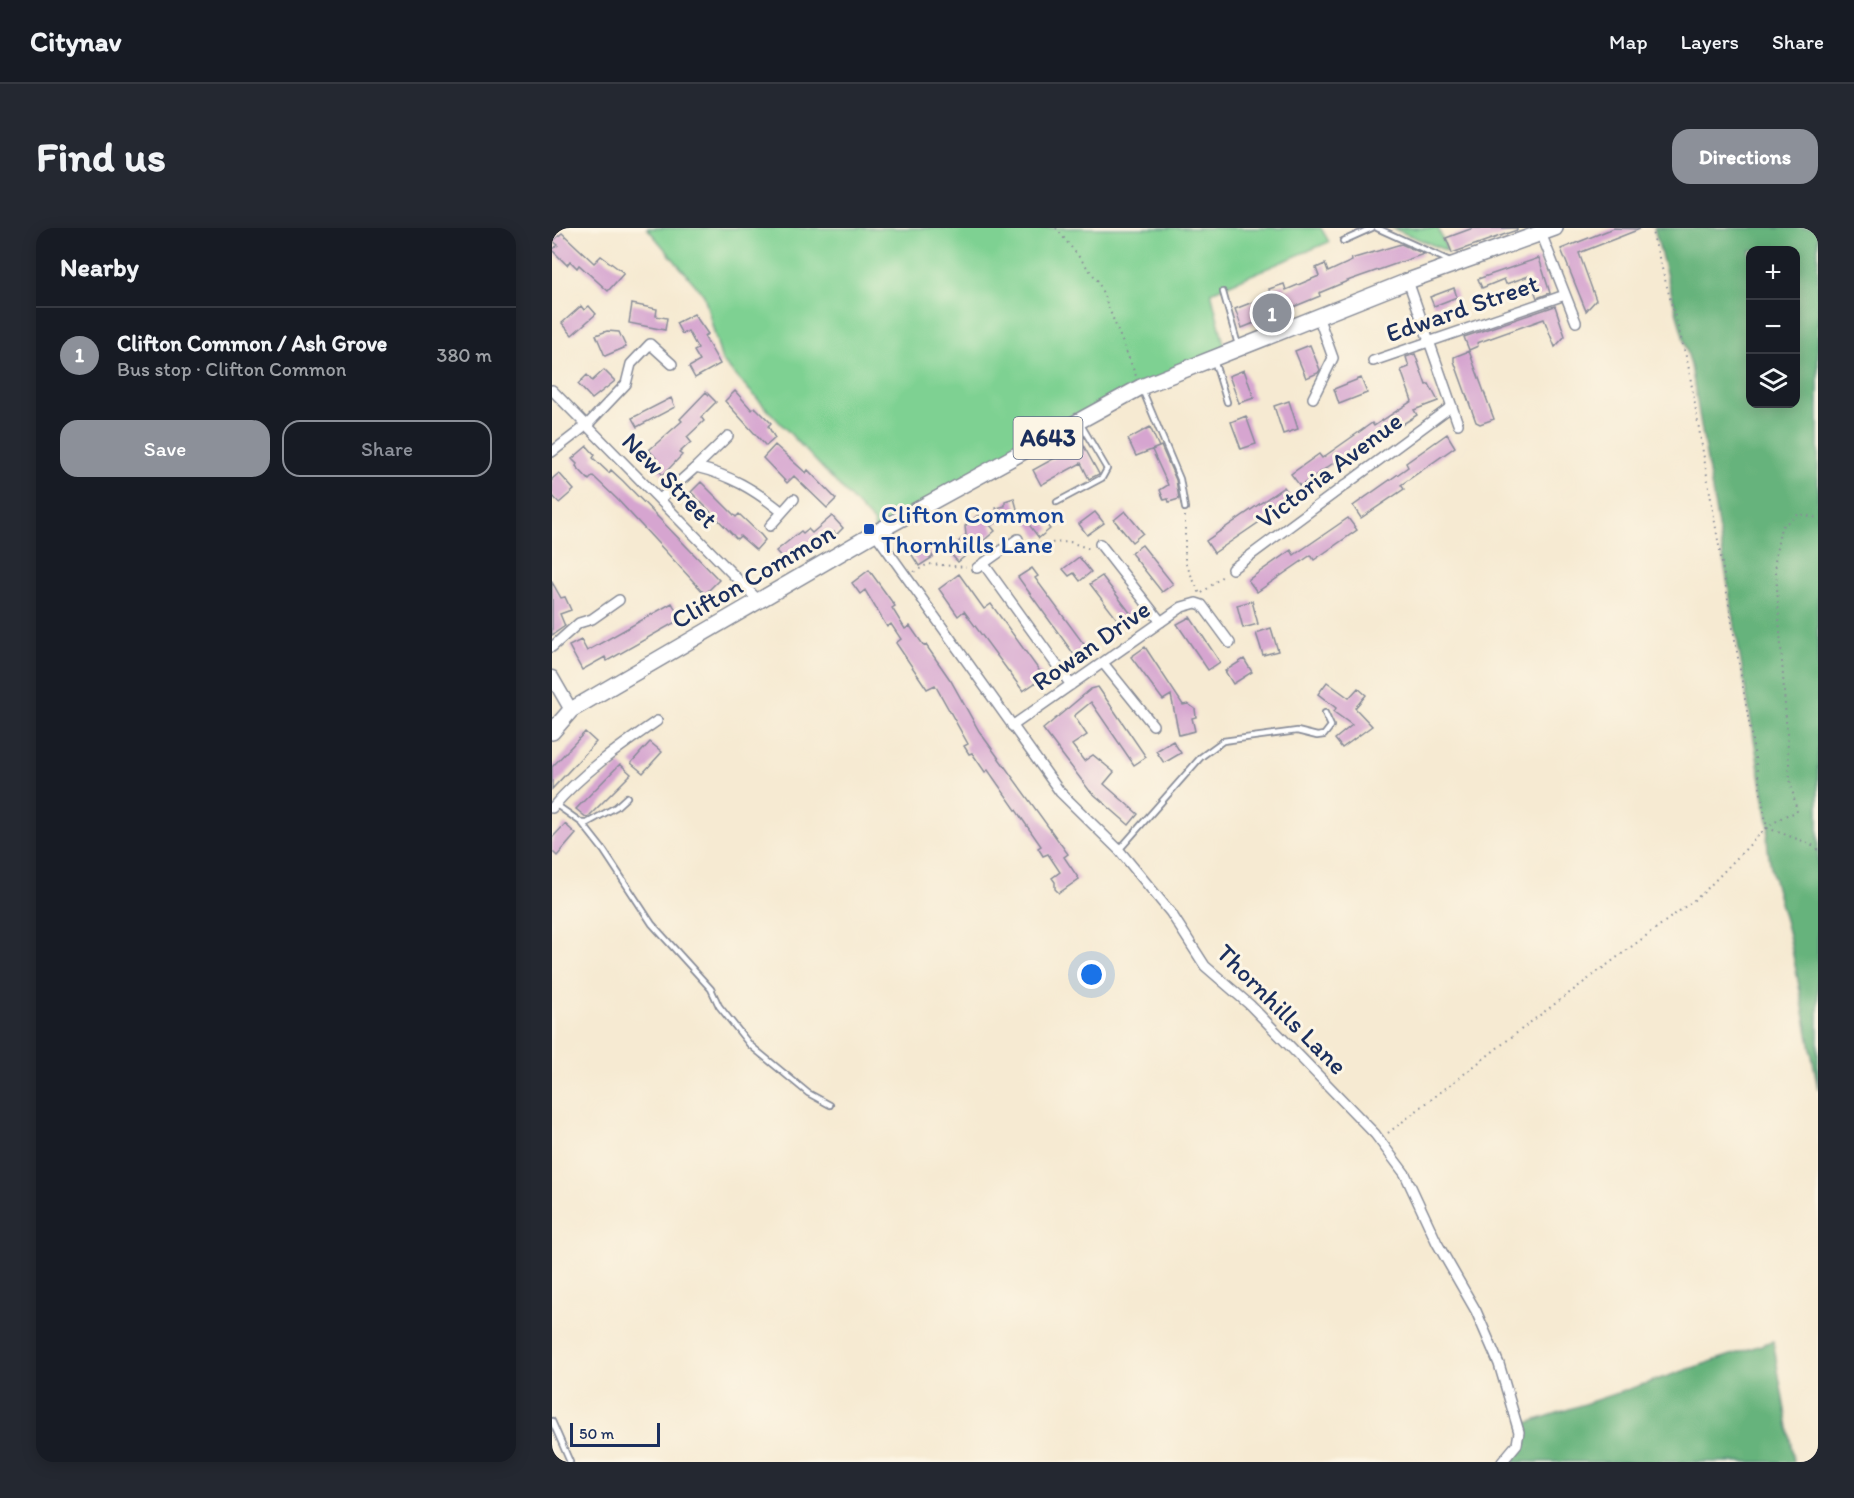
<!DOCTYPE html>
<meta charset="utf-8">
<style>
:root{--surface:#171b24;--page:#242831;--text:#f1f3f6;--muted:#9ea1a6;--line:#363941;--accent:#8c9099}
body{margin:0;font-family:Itim,sans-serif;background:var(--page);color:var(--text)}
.controls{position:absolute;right:18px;top:18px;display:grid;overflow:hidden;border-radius:12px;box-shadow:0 3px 15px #0003}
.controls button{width:54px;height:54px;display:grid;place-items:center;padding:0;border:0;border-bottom:2px solid var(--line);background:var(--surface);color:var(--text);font:30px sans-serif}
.scale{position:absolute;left:18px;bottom:15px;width:90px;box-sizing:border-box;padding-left:6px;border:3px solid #1b2f5e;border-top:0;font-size:16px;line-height:21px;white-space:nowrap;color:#1b2f5e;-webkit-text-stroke:4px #fcf5e5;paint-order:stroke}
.you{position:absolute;left:540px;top:747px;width:21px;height:21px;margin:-15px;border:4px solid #fff;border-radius:50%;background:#1a73e8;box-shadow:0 0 0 9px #1a73e833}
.badge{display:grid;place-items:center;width:39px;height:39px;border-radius:50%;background:var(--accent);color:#fff;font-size:20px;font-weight:700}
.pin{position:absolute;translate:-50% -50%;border:3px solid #fff;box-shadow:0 2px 6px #0006}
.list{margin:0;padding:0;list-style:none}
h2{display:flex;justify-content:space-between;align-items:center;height:78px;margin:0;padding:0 24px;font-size:26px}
h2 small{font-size:20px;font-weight:400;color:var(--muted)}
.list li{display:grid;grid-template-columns:39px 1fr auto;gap:18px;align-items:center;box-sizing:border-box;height:96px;padding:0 24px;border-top:2px solid var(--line)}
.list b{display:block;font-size:22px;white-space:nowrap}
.list p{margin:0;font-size:20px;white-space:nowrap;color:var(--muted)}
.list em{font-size:20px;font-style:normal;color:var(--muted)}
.actions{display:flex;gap:12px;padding:18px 24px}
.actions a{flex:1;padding:14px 0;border:2px solid var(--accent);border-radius:18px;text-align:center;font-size:21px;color:var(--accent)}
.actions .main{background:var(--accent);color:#fff}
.icon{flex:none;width:33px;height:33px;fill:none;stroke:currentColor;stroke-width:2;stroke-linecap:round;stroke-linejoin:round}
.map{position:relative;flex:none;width:1266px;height:1234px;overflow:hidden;border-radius:18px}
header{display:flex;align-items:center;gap:36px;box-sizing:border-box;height:84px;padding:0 30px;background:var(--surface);border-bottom:2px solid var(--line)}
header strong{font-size:28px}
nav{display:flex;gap:33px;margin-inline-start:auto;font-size:21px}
.intro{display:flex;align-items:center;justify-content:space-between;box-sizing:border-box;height:144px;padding:0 36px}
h1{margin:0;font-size:42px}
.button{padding:15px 27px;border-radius:18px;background:var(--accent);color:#fff;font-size:21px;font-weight:700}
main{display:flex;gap:36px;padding:0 36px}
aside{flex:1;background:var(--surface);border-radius:18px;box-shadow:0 3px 15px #0003}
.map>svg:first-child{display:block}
.green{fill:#7ed192;stroke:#4c8078;stroke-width:1.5}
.forest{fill:#66b37c;stroke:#40716d;stroke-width:1.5;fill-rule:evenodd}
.building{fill:#d6a5d0}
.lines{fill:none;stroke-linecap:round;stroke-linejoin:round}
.service-casing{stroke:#888c98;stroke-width:8}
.minor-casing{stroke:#888c98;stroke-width:12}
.tertiary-casing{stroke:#888c98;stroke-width:15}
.primary-casing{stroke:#888c98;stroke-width:18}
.path{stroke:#888c98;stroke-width:2;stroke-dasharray:1.5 4.5;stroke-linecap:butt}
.service{stroke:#fff;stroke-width:4.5}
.minor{stroke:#fff;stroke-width:9}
.tertiary{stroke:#fff;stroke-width:12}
.primary{stroke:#fff;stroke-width:15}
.transit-dot{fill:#1a4fb4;stroke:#fcf5e5;stroke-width:2}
.labels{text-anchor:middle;stroke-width:6;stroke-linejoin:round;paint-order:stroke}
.shield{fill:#fcf5e5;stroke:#5e6a86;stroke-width:1.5}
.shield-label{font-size:24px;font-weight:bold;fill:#1b2f5e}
.street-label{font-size:26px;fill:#1b2f5e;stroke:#fcf5e5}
.transit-label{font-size:26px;fill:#164399;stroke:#fcf5e5;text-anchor:start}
</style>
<header>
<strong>Citynav</strong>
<nav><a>Map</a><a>Layers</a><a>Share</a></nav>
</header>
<div class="intro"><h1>Find us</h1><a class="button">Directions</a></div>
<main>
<aside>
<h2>Nearby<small></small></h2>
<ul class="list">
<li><span class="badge">1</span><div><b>Clifton Common / Ash Grove</b><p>Bus stop · Clifton Common</p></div><em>380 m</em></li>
</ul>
<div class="actions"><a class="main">Save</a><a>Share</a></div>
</aside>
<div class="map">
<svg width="1266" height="1234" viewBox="0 0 1266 1234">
<rect width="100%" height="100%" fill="#fcf5e5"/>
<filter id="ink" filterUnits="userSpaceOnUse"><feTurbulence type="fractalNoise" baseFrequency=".0167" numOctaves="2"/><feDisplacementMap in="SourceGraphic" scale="12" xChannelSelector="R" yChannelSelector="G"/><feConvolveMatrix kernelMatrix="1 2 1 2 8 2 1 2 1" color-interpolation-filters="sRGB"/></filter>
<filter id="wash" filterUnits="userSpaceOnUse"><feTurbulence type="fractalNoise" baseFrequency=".008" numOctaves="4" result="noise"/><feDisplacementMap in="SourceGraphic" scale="24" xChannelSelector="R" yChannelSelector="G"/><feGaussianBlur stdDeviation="1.35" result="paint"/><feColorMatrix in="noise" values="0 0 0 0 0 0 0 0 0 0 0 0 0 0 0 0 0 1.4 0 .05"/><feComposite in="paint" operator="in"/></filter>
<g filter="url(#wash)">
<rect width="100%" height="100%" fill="#f6ead2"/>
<path class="green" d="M 95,0 L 769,0 L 777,14 L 659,64 L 674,124 L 589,159 L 323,305 L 322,295 L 170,133 L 152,67 Z
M 840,0 L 886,0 L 895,23 Z"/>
<path class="forest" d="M 1102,0 L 1266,0 L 1266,861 C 1257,811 1248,761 1238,712 C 1233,687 1209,621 1217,600 L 1139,138 ZM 1244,22 L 1244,176 L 1198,176 L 1198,22 Z
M 1221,1113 L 1242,1234 L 963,1234 L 962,1228 L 972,1217 L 972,1196 Z"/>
<g id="blocks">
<path class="building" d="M 921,0 L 965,0 L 965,2 L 900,25 L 894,10 Z
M 1062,0 L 1088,1 L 1027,25 L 1044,72 L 1034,83 L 1009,21 Z
M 10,5 L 42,35 L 49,28 L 72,45 L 56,63 L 27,37 L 25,40 L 18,33 L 15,37 L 0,22 L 6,17 L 1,13 Z
M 849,16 L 872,26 L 798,52 L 767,65 L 768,68 L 690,100 L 683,81 L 719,67 L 717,61 L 732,56 L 734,62 L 767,48 L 764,40 L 773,36 L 776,44 L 800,33 L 799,31 Z
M 987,30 L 998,65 L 985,70 L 977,48 L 954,56 L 952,51 L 930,60 L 926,51 Z
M 902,60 L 905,69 L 882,78 L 878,69 Z
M 80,76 L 105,81 L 104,88 L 115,90 L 113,102 L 77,95 Z
M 29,78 L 32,82 L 37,78 L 44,86 L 20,107 L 10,95 Z
M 1003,78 L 1013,108 L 1003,119 L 992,91 L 925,115 L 926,118 L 917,122 L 912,109 Z
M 142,86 L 156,106 L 152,108 L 168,136 L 143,150 L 137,139 L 148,133 L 142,123 L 146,121 L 136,103 L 130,106 L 124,95 Z
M 55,103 L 67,104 L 74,119 L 53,128 L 44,107 Z
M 758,117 L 768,142 L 766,145 L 754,150 L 743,123 Z
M 917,123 L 942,191 L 928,196 L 924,194 L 902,133 L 902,129 Z
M 863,126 L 874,157 L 877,156 L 886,173 L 862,182 L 865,187 L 851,196 L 843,201 L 842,199 L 786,238 L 783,234 L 748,258 L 739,246 L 767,226 L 770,230 L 820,195 L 822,198 L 860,173 L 849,142 L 857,139 L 854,129 Z
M 52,142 L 63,153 L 40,171 L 26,156 L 35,147 L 40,153 Z
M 692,142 L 702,170 L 687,175 L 677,148 Z
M 809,150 L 815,165 L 787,176 L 782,161 Z
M 183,163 L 200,182 L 203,179 L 219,195 L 216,198 L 223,210 L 214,218 L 173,173 Z
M 154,164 L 164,174 L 149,189 L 152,193 L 135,209 L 139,214 L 127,225 L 130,227 L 111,247 L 99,235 L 104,230 L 97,222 L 130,193 L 128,191 Z
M 119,170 L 123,179 L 85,199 L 80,190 Z
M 737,173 L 746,201 L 731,206 L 722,178 Z
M 694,188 L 704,216 L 689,221 L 679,194 Z
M 598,199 L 607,219 L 584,228 L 576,211 Z
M 895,206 L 903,219 L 849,257 L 852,261 L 809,290 L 801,278 L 856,239 L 854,235 Z
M 530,215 L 547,246 L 537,251 L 529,235 L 489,257 L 481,242 Z
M 223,217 L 254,245 L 256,242 L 284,271 L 275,280 L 242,248 L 235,255 L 211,230 Z
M 35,218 L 43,227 L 41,230 L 57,245 L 59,242 L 71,253 L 167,352 L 153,366 L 65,271 L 41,248 L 37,252 L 24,238 L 25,236 L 20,231 Z
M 609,218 L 624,252 L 627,271 L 617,274 L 616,271 L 612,272 L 608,262 L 616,257 L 600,222 Z
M 7,245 L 22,262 L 7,275 L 0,267 L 0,251 Z
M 149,254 L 184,289 L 187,286 L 209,307 L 213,312 L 204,322 L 188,308 L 185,311 L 139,264 Z
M 732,259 L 741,271 L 662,325 L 654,313 Z
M 462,270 L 467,288 L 448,294 L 444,280 L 453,278 L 453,273 Z
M 573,283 L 591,305 L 580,314 L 562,292 Z
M 543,284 L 552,295 L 535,307 L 527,296 Z
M 486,286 L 498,301 L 487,310 L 475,294 Z
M 426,287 L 447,294 L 438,297 L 443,303 L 406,334 L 396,323 L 414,307 L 413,298 Z
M 280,288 L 291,300 L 284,307 L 282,304 L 272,312 L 271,311 L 242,334 L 240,332 L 236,336 L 224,323 L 249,303 L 251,305 L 256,301 L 260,305 Z
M 796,290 L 805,302 L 762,332 L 759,327 L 705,364 L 696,352 L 739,322 L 742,327 Z
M 590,317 L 621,356 L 610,364 L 579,325 Z
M 374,318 L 381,329 L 367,338 L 360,327 Z
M 527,329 L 539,344 L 528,353 L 522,345 L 517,348 L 511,341 Z
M 480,340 L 486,348 L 483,350 L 534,419 L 523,428 L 466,349 Z
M 317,342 L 343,378 L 340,380 L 353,401 L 358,398 L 372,418 L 374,417 L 399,453 L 427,503 L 516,626 L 512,629 L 527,651 L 507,665 L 503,661 L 503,654 L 500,650 L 508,644 L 496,626 L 491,628 L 486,620 L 489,618 L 436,542 L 433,544 L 420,525 L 417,526 L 412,518 L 416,516 L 383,457 L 375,461 L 344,415 L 349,411 L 339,396 L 335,399 L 313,362 L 308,366 L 300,355 Z
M 407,346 L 432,381 L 439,376 L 492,449 L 471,463 L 412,383 L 406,388 L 387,361 Z
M 550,348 L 579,386 L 568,395 L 538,356 Z
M 0,354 L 9,370 L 13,369 L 19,382 L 8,386 L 13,398 L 0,407 Z
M 700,373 L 706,396 L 691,400 L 685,377 Z
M 120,375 L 129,391 L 55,433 L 53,429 L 30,442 L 17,418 L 29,412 L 35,423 Z
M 638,389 L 668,434 L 656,442 L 625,396 Z
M 719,400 L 726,423 L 711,427 L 704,405 Z
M 593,419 L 631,477 L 636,476 L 643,481 L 644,489 L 640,490 L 643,503 L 627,507 L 619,467 L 611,472 L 579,429 Z
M 692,431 L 700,444 L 681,456 L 673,443 Z
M 775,454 L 797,470 L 806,460 L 814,467 L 803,480 L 820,498 L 790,520 L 783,511 L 800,497 L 782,484 L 784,480 L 766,466 Z
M 546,459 L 594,529 L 582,537 L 539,474 L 522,488 L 535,507 L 520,517 L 532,533 L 541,527 L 562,544 L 552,556 L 586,586 L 577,597 L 537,562 L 491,501 L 539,461 Z
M 33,504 L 44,514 L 0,561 L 0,539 Z
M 621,513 L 629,525 L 612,535 L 604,523 Z
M 98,514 L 110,524 L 91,545 L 79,535 Z
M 68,536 L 79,546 L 35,590 L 24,581 Z
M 13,596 L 24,606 L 5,628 L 0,623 L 0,610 Z"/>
</g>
</g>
<g filter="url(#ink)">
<use href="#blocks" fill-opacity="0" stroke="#888c98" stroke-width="1.5"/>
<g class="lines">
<defs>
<path id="service" d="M 825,0 L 900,34
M 791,13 L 820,0
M 671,64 L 686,117
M 662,132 L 675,174
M 590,161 L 628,251 L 633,280
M 505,274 L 550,250 L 555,241 L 528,195
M 3,576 L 30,595 L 35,595 L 64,579 L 75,569
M 30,595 L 52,623 L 100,696 L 159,761 L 167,778 L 198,817 L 256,865 L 278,877
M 567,622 L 649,529 L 671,513 L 745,503 L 765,508 L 772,507 L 779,498 L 773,485
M 0,1193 L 18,1234"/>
<path id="minor" d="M 989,5 L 1024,94
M 856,53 L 906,196
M 821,133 L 1013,67
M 0,162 L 206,372
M 761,170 L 781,130 L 766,88
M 0,224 L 35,197 L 74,156 L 79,136 L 98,116 L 120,136
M 144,239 L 176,208
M 108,271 L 144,239 C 178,247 203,262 229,283
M 218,298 L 242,271
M 323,305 L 508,564 L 567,622 L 619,685 L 653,738 L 698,777 L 823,906 L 853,946 L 885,1015 L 924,1083 L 947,1136 L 967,1204 L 965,1216 L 950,1234
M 548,316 L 609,394
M 431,335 L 519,457
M 425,340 L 466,311
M 680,341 L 900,178
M 0,419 L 27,395 L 40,391 L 67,372
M 551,435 L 601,497
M 460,498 L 630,379 L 644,375 L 650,377 L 678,415
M 0,580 C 30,545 67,519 105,493"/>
<path id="tertiary" d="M 0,449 L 19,482"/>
<path id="primary" d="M 0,504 L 19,482 L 323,305 L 589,159 L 856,53 L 1003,0"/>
</defs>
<use href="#service" class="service-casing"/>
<use href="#minor" class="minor-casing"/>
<use href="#tertiary" class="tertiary-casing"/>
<use href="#primary" class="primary-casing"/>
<path class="path" d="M 504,0 L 546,53 L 584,148
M 1099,0 L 1136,136 L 1215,600
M 633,288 L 633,334 L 648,366
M 476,316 L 518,314 L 538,321
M 362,344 L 376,336 L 414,339
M 650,365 L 673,346
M 1215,600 L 1259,616 L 1266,622
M 836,905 L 984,790 L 1150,666 L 1213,601 L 1232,588 L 1245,584 L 1238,551 L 1223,330 L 1229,299 L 1247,286 L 1266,290"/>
<use href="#service" class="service"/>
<use href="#minor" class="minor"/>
<use href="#tertiary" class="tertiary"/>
<use href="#primary" class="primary"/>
</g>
</g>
<rect class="transit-dot" x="311" y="295" width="12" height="12" rx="3"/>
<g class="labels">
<rect class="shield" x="461.5" y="189" width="69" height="42" rx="4.5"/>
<g class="shield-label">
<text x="496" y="218">A643</text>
</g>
<g class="street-label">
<text transform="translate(910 80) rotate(-19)" y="9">Edward Street</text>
<text transform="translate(777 242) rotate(-37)" y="9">Victoria Avenue</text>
<text transform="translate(118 252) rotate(45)" y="9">New Street</text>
<text transform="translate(201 348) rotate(-30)" y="9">Clifton Common</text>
<text transform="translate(539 417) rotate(-35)" y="9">Rowan Drive</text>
<text transform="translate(730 781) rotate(45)" y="9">Thornhills Lane</text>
</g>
<g class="transit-label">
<text x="329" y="295">Clifton Common<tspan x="329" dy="30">Thornhills Lane</tspan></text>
</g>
</g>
</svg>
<div class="controls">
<button>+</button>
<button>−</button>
<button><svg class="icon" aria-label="layers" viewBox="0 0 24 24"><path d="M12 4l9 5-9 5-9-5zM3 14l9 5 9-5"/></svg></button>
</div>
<div class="scale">50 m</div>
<div class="you"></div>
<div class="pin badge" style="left:720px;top:85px">1</div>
</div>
</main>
